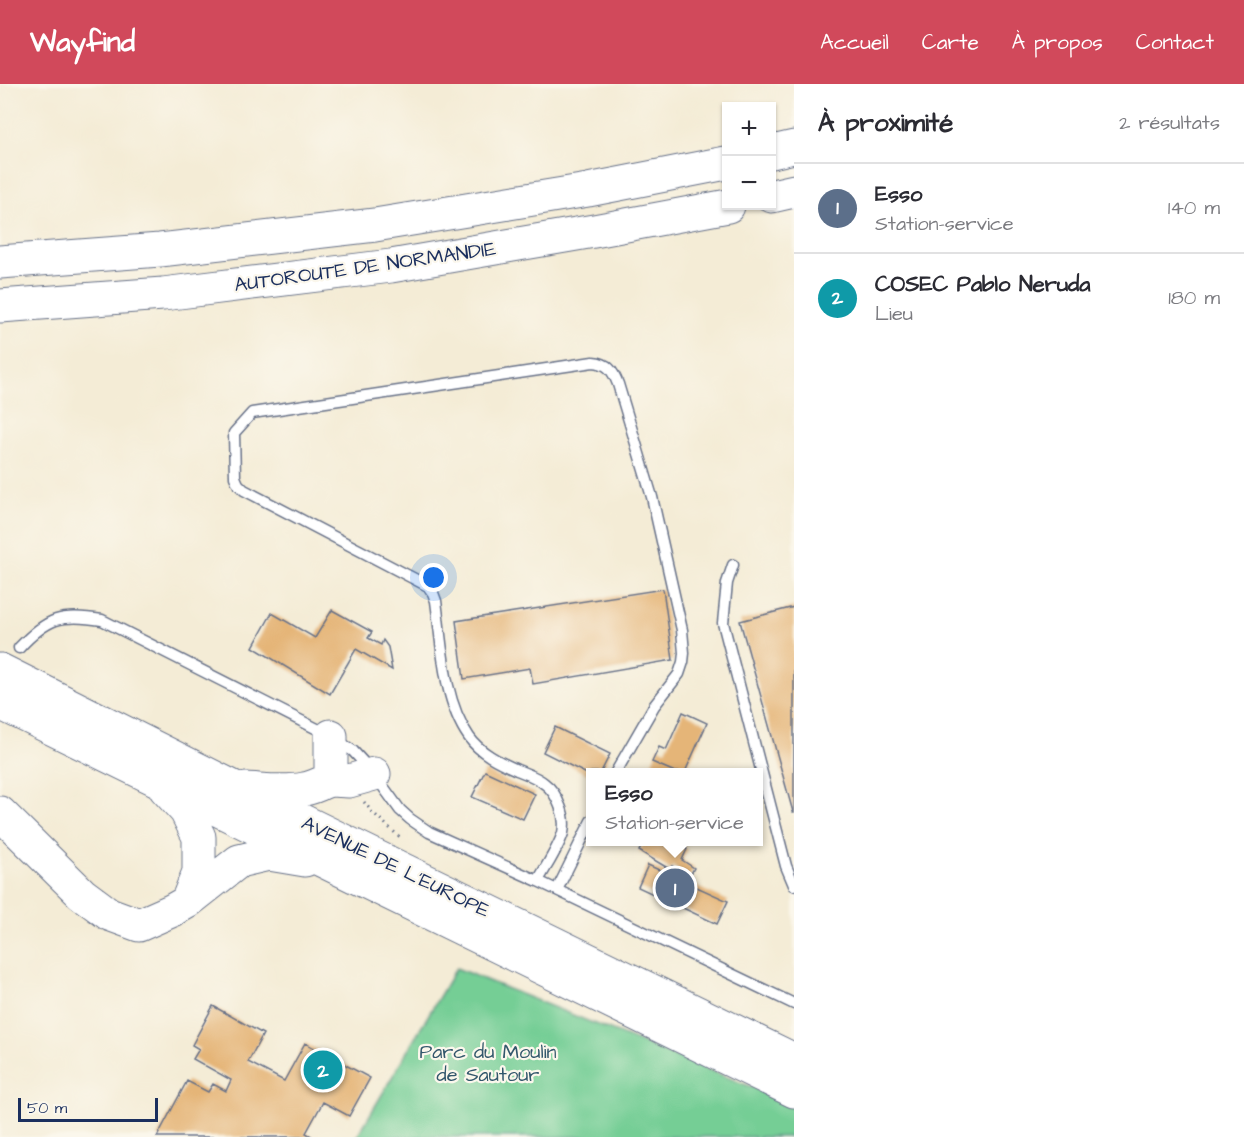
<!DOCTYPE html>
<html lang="fr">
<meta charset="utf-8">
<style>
:root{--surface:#fff;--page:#f2f2f3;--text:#2b2b33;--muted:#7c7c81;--line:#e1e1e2;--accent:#d1495b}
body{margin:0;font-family:"Architects Daughter",sans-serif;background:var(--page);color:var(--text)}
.controls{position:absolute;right:18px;top:18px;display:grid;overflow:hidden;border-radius:0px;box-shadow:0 2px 4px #0004}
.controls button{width:54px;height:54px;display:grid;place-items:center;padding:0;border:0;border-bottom:2px solid var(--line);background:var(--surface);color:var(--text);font:30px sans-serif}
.scale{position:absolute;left:18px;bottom:15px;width:140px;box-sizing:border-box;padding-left:6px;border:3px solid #1b2f5e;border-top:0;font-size:16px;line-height:21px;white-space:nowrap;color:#1b2f5e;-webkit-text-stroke:4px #fbf7ec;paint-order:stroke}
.you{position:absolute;left:434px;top:494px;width:21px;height:21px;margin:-15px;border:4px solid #fff;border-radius:50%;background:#1a73e8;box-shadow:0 0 0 9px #1a73e833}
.badge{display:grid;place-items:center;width:39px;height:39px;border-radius:50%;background:var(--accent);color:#fff;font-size:20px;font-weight:700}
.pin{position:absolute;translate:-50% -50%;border:3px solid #fff;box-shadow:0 2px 6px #0006}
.popup{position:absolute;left:586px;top:684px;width:177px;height:78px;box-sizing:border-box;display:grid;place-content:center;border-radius:0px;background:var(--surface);filter:drop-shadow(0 2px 4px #0005);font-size:20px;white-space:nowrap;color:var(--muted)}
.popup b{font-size:22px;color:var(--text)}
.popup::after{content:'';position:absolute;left:50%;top:100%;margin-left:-12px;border:12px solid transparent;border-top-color:var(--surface)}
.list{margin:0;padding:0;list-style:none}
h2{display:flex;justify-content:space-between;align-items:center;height:78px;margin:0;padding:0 24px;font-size:26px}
h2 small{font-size:20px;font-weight:400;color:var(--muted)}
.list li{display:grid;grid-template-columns:39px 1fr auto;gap:18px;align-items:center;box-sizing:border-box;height:90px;padding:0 24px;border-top:2px solid var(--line)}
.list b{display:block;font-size:22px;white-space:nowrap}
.list p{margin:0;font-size:20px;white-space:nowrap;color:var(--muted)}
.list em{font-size:20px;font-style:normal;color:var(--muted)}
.map{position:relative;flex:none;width:794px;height:1053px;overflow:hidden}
header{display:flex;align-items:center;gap:36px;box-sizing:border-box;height:84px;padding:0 30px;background:var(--accent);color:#fff}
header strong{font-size:28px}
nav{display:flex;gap:33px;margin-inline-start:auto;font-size:21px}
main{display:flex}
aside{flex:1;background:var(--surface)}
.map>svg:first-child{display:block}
.green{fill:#75ce95;stroke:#487e7a;stroke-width:1.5}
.building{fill:#e5b578}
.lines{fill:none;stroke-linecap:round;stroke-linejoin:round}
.service-casing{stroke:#677188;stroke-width:13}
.primary-casing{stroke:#677188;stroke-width:35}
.motorway-casing{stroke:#677188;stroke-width:35}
.path{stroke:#677188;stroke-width:3;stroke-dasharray:1.5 4.5;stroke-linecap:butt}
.service{stroke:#fff;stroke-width:10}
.primary{stroke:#fff;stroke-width:33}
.motorway{stroke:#fff;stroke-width:33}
.labels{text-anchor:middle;stroke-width:4.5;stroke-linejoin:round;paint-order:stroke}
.street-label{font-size:20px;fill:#1b2f5e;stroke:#fbf7ec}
.park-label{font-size:20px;fill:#32576c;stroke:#fbf7ec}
</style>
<header>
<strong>Wayfind</strong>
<nav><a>Accueil</a><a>Carte</a><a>À propos</a><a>Contact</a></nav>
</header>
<main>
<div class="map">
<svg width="794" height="1053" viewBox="0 0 794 1053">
<rect width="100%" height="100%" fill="#fbf7ec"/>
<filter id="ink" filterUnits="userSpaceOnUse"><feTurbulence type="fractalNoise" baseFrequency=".0167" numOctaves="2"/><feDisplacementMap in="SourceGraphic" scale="12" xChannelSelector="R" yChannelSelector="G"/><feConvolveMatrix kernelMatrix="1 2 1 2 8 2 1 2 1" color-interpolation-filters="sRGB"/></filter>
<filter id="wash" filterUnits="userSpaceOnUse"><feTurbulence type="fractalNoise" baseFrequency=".008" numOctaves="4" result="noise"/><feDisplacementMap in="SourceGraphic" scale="24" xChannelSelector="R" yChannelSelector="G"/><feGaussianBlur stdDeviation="1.35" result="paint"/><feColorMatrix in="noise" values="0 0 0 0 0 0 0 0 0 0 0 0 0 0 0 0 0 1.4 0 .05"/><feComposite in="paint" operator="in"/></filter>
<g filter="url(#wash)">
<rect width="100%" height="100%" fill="#f4ecd6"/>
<path class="green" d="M 456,884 L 794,1020 L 794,1053 L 357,1053 Z"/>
<g id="blocks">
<path class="building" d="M 663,505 L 673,576 L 533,600 L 530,584 L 464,595 L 456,537 Z
M 794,523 L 794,728 L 793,728 L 740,537 Z
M 332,526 L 372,548 L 368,554 L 381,561 L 383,556 L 388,563 L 392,586 L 356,565 L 330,610 L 253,563 L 272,529 L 315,554 Z
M 683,628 L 707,639 L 685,688 L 675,688 L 652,678 L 659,663 L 666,666 Z
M 555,643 L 610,670 L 601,688 L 591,688 L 591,692 L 543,668 Z
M 485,687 L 535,710 L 523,735 L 472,713 Z
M 644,758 L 674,758 L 687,765 L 682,776 L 694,784 L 689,793 L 672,782 L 671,786 L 639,767 Z
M 648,781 L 728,817 L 717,840 L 638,803 Z
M 213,922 L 263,950 L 248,978 L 284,997 L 305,959 L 370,994 L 349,1032 L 323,1018 L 306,1049 L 313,1053 L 157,1053 L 187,997 L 208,1008 L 213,1000 L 226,1007 L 231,996 L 193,975 L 199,965 L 192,961 Z"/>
</g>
</g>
<g filter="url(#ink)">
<use href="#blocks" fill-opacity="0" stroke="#677188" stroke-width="1.5"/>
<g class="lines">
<defs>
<path id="service" d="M 733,481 L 727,499 L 723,539 L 786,782 L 794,801
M 19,564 C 47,534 61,529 102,536 L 331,652 L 353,667 L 374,690 L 400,726 L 410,735 L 429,748 L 538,797 L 794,920
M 538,797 C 546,782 558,765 563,749 C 565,739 564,731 560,722 C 557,714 552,705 545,700 C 537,693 527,690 517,686 C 499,678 480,669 469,653 C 443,616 442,560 436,517 L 433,509 L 428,502 L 244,406 L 238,400 L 235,393 L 234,349 L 252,329 L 593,278 C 608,279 613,287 618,300 L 652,413 L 682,546 L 684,569 L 683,578 L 679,590 L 654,622 L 616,688
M 557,806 L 591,737"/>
<path id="primary" d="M 0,586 L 235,704 L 794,976
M 0,619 L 794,1007
M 331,696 L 349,697 L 374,690
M 165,704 L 186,727 L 199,753 L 199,788 L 187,818
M 246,705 C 265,706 285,709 304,705 C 313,704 322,698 331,696 L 331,652
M 0,729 L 82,810 L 109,830 L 139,841 L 173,826 L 187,818 L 239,777 L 269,770 L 305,776"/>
<path id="motorway" d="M 772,68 L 794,63
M 772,112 L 794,107
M 0,178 L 160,166 L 375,141 L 588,106 L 726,79
M 0,222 L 163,210 L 391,182 L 594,147 L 728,122"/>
</defs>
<use href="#service" class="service-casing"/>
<use href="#primary" class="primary-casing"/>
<use href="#motorway" class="motorway-casing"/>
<path class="path" d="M 364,718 L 372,728 L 402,755"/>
<use href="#service" class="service"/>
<use href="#primary" class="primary"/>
<use href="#motorway" class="motorway"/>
</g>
</g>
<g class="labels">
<g class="street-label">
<text transform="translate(365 182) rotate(-8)" y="7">AUTOROUTE DE NORMANDIE</text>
<text transform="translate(396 782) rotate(26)" y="7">AVENUE DE L'EUROPE</text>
</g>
<g class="park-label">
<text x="488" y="974">Parc du Moulin<tspan x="488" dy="23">de Sautour</tspan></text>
</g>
</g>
</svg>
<div class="controls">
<button>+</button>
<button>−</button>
</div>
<div class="scale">50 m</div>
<div class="you"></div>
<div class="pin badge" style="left:675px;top:804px;background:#5c6f8a">1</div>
<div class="popup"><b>Esso</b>Station-service</div>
<div class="pin badge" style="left:323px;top:986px;background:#0f9aa8">2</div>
</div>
<aside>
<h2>À proximité<small>2 résultats</small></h2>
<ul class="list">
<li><span class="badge" style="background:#5c6f8a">1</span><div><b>Esso</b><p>Station-service</p></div><em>140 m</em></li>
<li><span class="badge" style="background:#0f9aa8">2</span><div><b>COSEC Pablo Neruda</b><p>Lieu</p></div><em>180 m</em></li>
</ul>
</aside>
</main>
